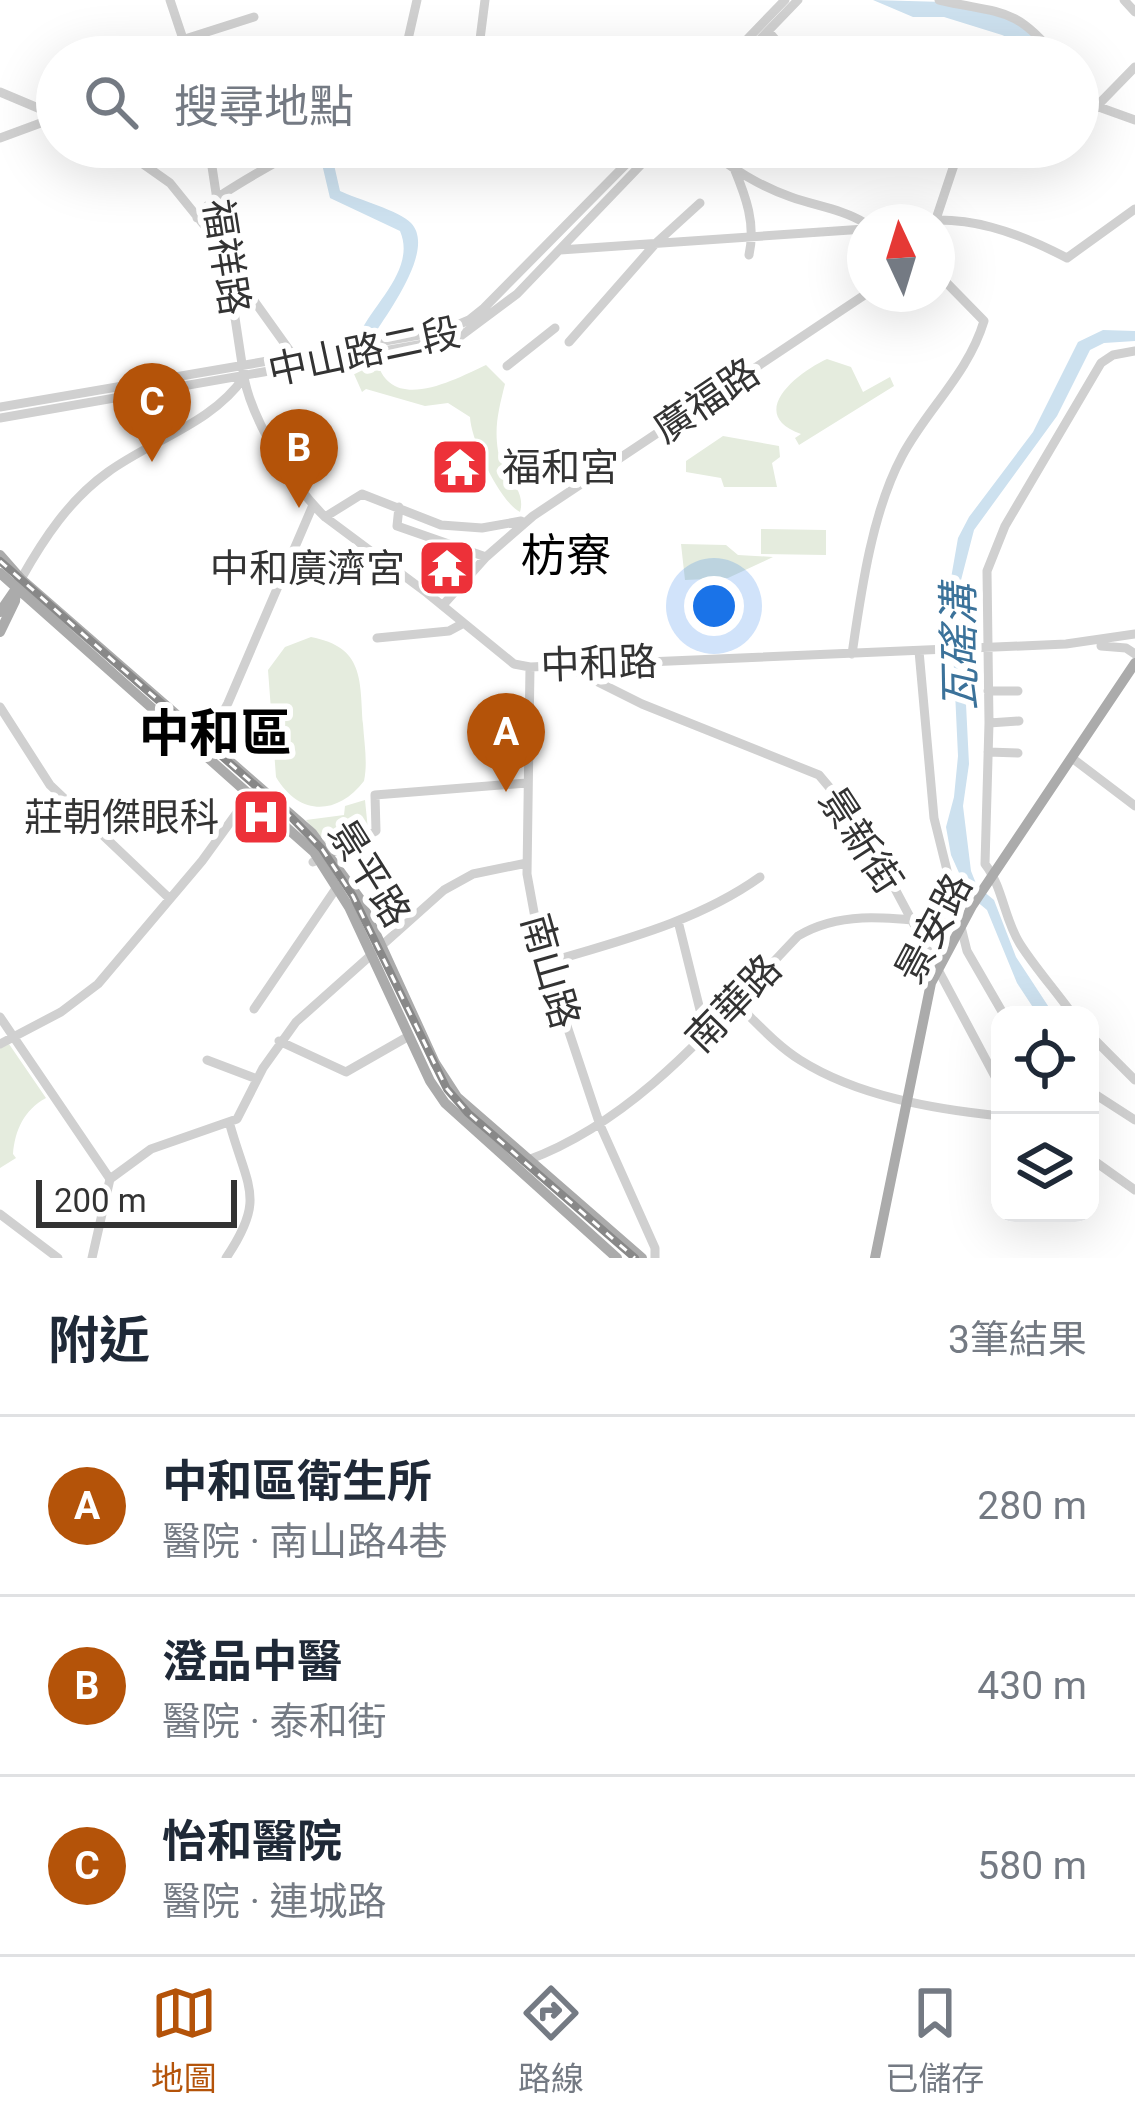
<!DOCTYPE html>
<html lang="zh-TW">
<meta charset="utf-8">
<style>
:root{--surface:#fff;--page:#f6f6f7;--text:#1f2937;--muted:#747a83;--line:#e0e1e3;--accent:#b45309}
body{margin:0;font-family:Roboto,"Noto Sans TC",sans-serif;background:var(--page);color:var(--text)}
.controls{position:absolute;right:36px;bottom:36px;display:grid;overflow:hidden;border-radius:24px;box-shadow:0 12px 48px #0002}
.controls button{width:108px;height:108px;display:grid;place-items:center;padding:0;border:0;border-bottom:3px solid var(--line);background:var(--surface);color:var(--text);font:60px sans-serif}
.compass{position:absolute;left:847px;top:204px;width:108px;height:108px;border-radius:50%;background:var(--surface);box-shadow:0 12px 48px #0002;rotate:356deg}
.scale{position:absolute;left:36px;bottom:30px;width:201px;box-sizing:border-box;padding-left:12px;border:6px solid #333;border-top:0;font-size:33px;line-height:42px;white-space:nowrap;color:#333;-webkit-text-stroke:9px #fff;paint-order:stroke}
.you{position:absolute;left:714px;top:606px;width:42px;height:42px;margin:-30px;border:9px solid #fff;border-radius:50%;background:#1a73e8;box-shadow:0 0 0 18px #1a73e833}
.badge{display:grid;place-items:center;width:78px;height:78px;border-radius:50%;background:var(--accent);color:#fff;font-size:39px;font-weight:700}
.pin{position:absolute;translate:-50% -99px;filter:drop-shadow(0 3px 6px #0008)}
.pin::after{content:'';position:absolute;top:63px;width:42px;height:36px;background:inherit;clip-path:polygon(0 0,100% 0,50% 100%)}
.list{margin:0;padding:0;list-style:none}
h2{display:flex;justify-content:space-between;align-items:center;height:156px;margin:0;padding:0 48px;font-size:51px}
h2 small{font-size:39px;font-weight:400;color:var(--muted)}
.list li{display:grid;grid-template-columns:78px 1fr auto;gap:36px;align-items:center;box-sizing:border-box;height:180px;padding:0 48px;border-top:3px solid var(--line)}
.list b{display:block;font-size:45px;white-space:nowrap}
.list p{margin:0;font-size:39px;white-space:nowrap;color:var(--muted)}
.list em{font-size:39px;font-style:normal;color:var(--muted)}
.icon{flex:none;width:66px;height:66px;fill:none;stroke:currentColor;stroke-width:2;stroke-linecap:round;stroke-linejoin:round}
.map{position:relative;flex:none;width:1135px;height:1258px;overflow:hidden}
.search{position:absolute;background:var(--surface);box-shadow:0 12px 48px #0002;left:36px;right:36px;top:36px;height:132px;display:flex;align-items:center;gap:30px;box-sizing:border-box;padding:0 42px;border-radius:66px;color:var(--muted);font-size:45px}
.sheet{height:696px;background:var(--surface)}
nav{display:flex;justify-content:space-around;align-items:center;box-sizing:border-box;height:168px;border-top:3px solid var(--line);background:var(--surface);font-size:33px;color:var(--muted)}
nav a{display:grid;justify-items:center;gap:6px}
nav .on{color:var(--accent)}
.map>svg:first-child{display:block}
.green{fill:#e5ecde}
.water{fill:#cde1ef}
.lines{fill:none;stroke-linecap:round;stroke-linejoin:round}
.minor{stroke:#d0d0d0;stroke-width:9}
.major{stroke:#ababab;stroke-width:10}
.rail-casing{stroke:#888;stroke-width:8}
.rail{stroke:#fff;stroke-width:3;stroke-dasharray:9;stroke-linecap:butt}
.labels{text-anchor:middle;stroke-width:12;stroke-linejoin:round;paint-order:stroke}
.street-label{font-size:39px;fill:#333;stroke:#fff}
.poi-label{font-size:39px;fill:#333;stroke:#fff;text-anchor:end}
.water-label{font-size:42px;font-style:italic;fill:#3b729a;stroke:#fff}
.quarter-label{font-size:45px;fill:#000;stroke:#fff}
.district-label{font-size:51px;font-weight:bold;fill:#000;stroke:#fff}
</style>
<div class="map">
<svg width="1135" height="1258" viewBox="0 0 1135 1258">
<rect width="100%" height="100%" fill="#fff"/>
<path class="green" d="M 376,358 C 389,415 452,381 486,365 L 505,384 C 499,408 494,426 498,451 C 501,474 527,488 520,512 C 500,502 471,441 470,417 L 448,403 L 425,406 L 366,389 L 362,392 L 350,365 L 366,369 Z
M 827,359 L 851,367 L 863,392 L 890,377 L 894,386 L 799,445 L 795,438 L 801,434 C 745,414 798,372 827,359 Z
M 723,436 L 779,446 L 780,457 L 772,463 L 777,487 L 724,487 L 721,478 L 686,472 L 686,461 Z
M 761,529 L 826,530 L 826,555 L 761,554 Z
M 681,544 L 726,545 L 738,555 L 773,557 L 728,578 L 685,580 Z
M 311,637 C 364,647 360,679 363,724 C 364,742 368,762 364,781 C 337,816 299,816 276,777 L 268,670 L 285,647 Z
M 365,800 L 368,830 L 347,845 L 331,848 L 306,820 L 344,815 L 345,806 Z
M 9,1044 L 46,1098 C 24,1110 15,1130 13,1154 L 16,1158 L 0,1168 L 0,1048 Z"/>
<path class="water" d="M 873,0 L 944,2 L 1022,22 L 1053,57 L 1035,57 L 1020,43 L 1002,35 L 944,17 L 913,17 Z
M 318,147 L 330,147 L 340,191 C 357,199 400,211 411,223 C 436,249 388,312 374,335 L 360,338 L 360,333 C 375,302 416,268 400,231 L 330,198 Z
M 1103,330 L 1135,331 L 1135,341 L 1104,343 L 1090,350 L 1057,416 L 974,530 L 960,584 L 969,764 L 963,806 L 971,871 L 977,886 L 994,900 L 1016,957 L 1054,1015 L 1038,1015 L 1017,983 L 987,910 L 969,895 L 951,855 L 946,827 L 954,797 L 958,756 L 950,584 L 958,538 L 969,517 L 1033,432 L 1078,342 Z"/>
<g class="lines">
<path class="minor" d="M 170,0 L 189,57
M 939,0 C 999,14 1015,5 1056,57
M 1124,0 L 1135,12
M 768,31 L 790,57
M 185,39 L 254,17
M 404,57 L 417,0
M 474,57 L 478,55 L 485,0
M 730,57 L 785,0
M 743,57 L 798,0
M 1078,84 L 1096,106 L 1135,120
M 0,92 L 57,116
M 1078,119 L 1093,110 L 1135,67
M 0,138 L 57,117
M 119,147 L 170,183 L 225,251
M 209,147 L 244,377 C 252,421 293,486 325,517 L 427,593 L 514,664 L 530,667 L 1066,644 L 1135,634
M 707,147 C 729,168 762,187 791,197 C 816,206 842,209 865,223
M 734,168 C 746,197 756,224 749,255
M 197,218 C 207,197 278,163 301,147
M 911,222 C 968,214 1017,232 1067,258 L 1135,209
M 935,222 L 958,153 L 969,147
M 560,250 L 865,229
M 232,270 L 295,358
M 569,342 L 656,243 L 700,203
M 507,366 L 555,328
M 0,407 L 443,331 L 469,320 L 484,308 L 643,147
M 0,418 L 458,338 L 517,294 L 658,147
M 399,507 L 397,526 L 486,557
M 325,517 L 362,494 L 441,525 L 482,528 L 521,521
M 21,579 C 44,538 70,499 108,472 C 152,440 213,423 244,377
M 443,605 L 486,557 L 533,516 L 866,294
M 377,638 L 449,631 L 462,624
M 1101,646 L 1126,648 L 1135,654
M 919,651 L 934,818 L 967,951 L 1004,1015
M 852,654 C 861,592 872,512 902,456 C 927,409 968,374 984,321 L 937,273
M 564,665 L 642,704 L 819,775 L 861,825 L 1000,1086
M 530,667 L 527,874 L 540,945 L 600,1125 L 655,1248 L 655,1258
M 988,691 L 1018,691
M 0,707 L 50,785 L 170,899
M 989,723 L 1019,721
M 205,746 L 228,703 L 313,505
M 988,752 L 1018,753
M 1072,758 L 1135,806
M 313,862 L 376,831 L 375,795 L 527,783
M 678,921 L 705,1030
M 546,963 C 619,941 697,922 760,877
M 736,1003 C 756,1022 776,1045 800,1060 C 857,1096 933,1109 1000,1116
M 254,1009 L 337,887
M 1073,1015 C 1056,991 1036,969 1020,944 C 1004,919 1003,887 985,864 L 989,723 L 987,571 L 1005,526 L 1101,363 L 1113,355 L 1135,351
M 0,1017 L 110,1179
M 1090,1035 L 1135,1080
M 279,1041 L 346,1072 L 409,1036
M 0,1044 L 61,1012 L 98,984 L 202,861 L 252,792
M 207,1060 L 257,1079
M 1090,1091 L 1135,1120
M 1090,1158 L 1135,1190
M 528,1160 C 641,1118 717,1020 798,936 C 848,906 907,921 962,925
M 0,1214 L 58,1258
M 92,1258 L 110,1179 L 151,1149 L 237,1119 L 263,1068 L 296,1022 L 444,890 L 473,874 L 527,863
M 226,1258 C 266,1199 248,1189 230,1125"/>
<path class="major" d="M 0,555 L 21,579 L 312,833 L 360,899 L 435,1063 L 457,1097 L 642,1258
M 0,573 L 314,852 L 349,907 L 430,1081 L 445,1103 L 617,1258
M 0,612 L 15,590
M 0,632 L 15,601 L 16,589
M 875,1258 L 931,983 L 972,906 L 1135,663"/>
<defs>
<path id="rail" d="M 0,561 L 291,817 L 322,849 L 353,896 L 447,1089 L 468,1113 L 635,1258"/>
</defs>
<use href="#rail" class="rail-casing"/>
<use href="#rail" class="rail"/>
</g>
<defs>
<symbol id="temple-square" viewBox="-11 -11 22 22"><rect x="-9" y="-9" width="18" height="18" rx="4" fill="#ed3139" stroke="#fff"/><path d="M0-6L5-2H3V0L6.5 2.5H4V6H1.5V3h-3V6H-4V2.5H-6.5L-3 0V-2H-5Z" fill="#fff"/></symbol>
<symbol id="hospital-square" viewBox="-11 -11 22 22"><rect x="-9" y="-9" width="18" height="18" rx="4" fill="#ed3139" stroke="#fff"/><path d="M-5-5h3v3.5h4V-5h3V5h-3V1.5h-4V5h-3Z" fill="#fff"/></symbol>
</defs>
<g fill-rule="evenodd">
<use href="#temple-square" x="427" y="434" width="66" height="66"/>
<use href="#temple-square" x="414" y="535" width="66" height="66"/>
<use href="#hospital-square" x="228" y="784" width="66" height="66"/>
</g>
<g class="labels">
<g class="street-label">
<text transform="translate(227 257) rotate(81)" y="14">福祥路</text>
<text transform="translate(364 351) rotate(-12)" y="14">中山路二段</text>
<text transform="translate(706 400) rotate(-34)" y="14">廣福路</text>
<text transform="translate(599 663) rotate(-2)" y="14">中和路</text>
<text transform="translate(861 840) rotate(57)" y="14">景新街</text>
<text transform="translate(370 873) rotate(58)" y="14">景平路</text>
<text transform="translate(933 928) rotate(-62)" y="14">景安路</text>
<text transform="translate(551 971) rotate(74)" y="14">南山路</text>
<text transform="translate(733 1003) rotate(-46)" y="14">南華路</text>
</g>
<g class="poi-label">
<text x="502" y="481" text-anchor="start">福和宮</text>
<text x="405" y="582">中和廣濟宮</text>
<text x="219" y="831">莊朝傑眼科</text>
</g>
<g class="water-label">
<text transform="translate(959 647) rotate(-91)" y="15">瓦磘溝</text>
</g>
<g class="quarter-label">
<text x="566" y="571">枋寮</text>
</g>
<g class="district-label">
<text x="215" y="751">中和區</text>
</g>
</g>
</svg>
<div class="controls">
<button><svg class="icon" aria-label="locate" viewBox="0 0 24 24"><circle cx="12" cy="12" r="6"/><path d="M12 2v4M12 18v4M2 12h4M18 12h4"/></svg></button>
<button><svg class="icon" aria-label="layers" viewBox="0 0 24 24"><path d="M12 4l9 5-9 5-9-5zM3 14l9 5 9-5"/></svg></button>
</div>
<svg class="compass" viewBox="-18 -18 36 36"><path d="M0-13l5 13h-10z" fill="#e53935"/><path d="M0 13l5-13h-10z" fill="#747a83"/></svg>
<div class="scale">200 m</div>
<div class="you"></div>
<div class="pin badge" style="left:506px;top:792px">A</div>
<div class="pin badge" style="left:299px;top:508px">B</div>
<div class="pin badge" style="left:152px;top:462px">C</div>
<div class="search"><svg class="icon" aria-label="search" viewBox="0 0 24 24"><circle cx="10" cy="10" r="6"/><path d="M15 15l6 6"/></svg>搜尋地點</div>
</div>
<section class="sheet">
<h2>附近<small>3筆結果</small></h2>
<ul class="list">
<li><span class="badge">A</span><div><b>中和區衛生所</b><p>醫院 · 南山路4巷</p></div><em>280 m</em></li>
<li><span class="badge">B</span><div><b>澄品中醫</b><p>醫院 · 泰和街</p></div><em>430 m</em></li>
<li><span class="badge">C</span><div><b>怡和醫院</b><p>醫院 · 連城路</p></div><em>580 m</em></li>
</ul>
</section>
<nav>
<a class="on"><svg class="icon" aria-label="map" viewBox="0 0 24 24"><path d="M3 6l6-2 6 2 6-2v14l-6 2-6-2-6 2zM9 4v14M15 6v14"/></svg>地圖</a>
<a><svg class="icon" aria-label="directions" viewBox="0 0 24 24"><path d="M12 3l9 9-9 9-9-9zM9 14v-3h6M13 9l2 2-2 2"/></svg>路線</a>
<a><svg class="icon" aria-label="saved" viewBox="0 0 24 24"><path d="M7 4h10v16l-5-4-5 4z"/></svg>已儲存</a>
</nav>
